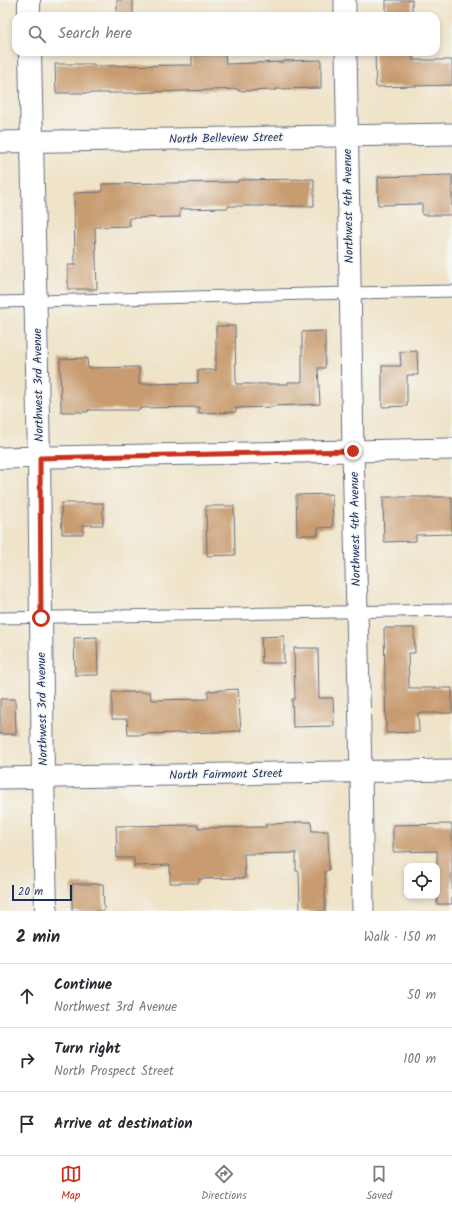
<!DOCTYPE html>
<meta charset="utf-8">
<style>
:root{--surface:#fff;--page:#f7f7f7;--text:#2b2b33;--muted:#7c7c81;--line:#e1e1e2;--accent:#c8321e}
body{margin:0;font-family:Kalam,sans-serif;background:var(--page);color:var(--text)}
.controls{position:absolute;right:12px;bottom:12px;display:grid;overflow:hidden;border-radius:8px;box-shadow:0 2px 6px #0003}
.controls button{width:36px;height:36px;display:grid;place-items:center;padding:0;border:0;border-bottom:1px solid var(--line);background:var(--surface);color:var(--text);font:20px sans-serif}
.scale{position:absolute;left:12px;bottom:10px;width:60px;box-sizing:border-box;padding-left:4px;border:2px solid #1b2f5e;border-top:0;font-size:11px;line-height:14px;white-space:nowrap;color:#1b2f5e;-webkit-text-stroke:3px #f6f6f2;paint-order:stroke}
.stop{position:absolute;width:12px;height:12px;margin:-9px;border:3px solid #c8321e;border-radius:50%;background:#fff}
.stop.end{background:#c8321e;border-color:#fff;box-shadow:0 1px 4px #0008}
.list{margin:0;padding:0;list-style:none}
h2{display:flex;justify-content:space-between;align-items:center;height:52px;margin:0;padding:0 16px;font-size:17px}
h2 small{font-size:13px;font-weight:400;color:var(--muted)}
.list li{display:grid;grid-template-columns:26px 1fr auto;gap:12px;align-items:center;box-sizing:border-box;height:64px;padding:0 16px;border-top:1px solid var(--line)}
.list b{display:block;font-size:15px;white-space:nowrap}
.list p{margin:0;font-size:13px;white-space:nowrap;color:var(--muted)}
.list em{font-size:13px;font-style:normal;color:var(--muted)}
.icon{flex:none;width:22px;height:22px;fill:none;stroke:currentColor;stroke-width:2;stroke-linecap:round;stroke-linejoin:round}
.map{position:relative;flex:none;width:452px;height:911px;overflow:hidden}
.search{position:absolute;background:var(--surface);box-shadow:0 2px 6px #0003;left:12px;right:12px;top:12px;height:44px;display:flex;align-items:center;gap:10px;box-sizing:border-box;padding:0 14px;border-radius:12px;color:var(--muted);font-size:15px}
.sheet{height:244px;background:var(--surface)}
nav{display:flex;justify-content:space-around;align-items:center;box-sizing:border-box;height:56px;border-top:1px solid var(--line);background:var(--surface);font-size:11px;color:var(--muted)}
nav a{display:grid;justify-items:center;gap:2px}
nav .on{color:var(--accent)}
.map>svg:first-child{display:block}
.building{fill:#c89b70}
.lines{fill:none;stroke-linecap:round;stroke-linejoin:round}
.service-casing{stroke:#656e83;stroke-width:13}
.minor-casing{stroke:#656e83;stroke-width:23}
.tertiary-casing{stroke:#656e83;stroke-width:24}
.service{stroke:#fff;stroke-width:11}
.minor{stroke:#fff;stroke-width:21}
.tertiary{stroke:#fff;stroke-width:22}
.route{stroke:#c8321e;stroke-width:5}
.labels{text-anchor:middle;stroke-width:3;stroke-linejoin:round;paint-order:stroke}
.street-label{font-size:12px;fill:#1b2f5e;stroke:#f6f6f2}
</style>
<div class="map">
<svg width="452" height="911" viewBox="0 0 452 911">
<rect width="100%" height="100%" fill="#f6f6f2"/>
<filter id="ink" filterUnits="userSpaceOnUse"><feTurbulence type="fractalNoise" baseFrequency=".025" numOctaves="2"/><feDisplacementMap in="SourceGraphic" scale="8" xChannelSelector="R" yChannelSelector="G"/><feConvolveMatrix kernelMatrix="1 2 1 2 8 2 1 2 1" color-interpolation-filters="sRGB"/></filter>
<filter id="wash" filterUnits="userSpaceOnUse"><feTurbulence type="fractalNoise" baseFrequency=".012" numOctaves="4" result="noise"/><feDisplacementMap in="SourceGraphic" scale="16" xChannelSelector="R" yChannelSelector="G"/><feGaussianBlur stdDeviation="0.9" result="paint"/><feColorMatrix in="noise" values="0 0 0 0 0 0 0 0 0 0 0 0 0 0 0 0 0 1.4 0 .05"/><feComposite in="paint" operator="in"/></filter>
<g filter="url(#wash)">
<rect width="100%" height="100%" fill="#efe3c8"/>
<g id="blocks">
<path class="building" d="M 117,0 L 133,0 L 133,16 L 117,16 Z
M 386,0 L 412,0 L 412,16 L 386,16 Z
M 375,52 L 413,52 L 413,60 L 452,60 L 452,85 L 376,87 Z
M 192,55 L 225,55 L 226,64 L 284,62 L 284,61 L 321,60 L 321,88 L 276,89 L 276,90 L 238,91 L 238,89 L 131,93 L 56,93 L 55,64 L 94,64 L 94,66 L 192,65 Z
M 452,175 L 452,215 L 422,215 L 422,204 L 378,205 L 378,177 Z
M 314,179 L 314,206 L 228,206 L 228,208 L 180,209 L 180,217 L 129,218 L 130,226 L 95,227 L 97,289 L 68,289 L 68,265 L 75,265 L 74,193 L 102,192 L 102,184 L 238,182 L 238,180 Z
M 216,326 L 235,326 L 236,384 L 288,384 L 288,382 L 302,382 L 302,332 L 325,331 L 325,368 L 318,368 L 320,404 L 273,406 L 273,407 L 236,408 L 236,412 L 199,413 L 199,407 L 140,408 L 140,410 L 88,410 L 88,412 L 61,412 L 60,359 L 87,358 L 88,368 L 139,367 L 139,384 L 198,383 L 198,370 L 216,370 Z
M 417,351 L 418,375 L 407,375 L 407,406 L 382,407 L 382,366 L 401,366 L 400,352 Z
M 332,494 L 333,527 L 318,528 L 318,535 L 297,535 L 296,495 Z
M 383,497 L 452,497 L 452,534 L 416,535 L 416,541 L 384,542 Z
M 61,503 L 103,503 L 103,525 L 83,525 L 83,534 L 62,534 Z
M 206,506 L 234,506 L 235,555 L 207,556 Z
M 384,628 L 414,628 L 415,653 L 408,653 L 409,688 L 452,688 L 452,713 L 418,713 L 419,732 L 386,733 Z
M 284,636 L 284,663 L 262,663 L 261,637 Z
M 97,637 L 98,675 L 75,675 L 74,638 Z
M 294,648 L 318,648 L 319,698 L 333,698 L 334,726 L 293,727 L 292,699 L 295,699 Z
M 238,689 L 241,731 L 216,732 L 144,734 L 144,735 L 128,735 L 127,719 L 112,719 L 112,692 L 150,692 L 151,700 L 208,699 L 208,691 Z
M 0,699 L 15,699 L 16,734 L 0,734 Z
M 296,822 L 311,822 L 312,831 L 328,831 L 329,870 L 325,871 L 325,911 L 300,911 L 299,871 L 296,871 L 296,853 L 244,854 L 245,878 L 199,879 L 199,883 L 170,883 L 170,865 L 134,866 L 134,858 L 117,858 L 116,826 L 198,825 L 198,828 L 266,827 L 266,824 L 296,823 Z
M 452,824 L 452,904 L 437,904 L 437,851 L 393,852 L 393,825 Z
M 72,884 L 103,884 L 104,911 L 72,911 Z"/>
</g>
</g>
<g filter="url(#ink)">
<use href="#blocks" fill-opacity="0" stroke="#656e83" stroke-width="1"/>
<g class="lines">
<defs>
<path id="service" d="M 0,302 L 350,293 L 452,291
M 0,618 L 452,610"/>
<path id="minor" d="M 345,0 L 345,16
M 346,52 L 353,451 L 361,771 L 363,911
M 0,142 L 452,134
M 0,458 L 452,449
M 0,778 L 452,770"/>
<path id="tertiary" d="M 29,0 L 29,16
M 30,52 L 39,458 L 43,777 L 46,911"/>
</defs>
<use href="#service" class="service-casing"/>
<use href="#minor" class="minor-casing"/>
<use href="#tertiary" class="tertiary-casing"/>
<use href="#service" class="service"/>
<use href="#minor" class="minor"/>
<use href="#tertiary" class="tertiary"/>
</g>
</g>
<g class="lines" filter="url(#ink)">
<path class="route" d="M 41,618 L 40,458 L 353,451"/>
</g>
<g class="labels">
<g class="street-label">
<text transform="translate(226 138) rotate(-1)" y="4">North Belleview Street</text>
<text transform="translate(348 206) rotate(-91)" y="4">Northwest 4th Avenue</text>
<text transform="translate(38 385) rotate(-91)" y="4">Northwest 3rd Avenue</text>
<text transform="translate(355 529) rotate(-91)" y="4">Northwest 4th Avenue</text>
<text transform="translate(42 709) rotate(-91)" y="4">Northwest 3rd Avenue</text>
<text transform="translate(226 774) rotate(-1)" y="4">North Fairmont Street</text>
</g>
</g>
</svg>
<div class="controls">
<button><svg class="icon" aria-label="locate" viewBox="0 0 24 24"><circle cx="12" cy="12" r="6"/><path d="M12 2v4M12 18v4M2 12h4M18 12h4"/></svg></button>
</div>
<div class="scale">20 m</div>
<div class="stop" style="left:41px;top:618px"></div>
<div class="stop end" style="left:353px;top:451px"></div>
<div class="search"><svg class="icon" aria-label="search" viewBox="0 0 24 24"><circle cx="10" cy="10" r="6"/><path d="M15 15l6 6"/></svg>Search here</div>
</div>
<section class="sheet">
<h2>2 min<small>Walk · 150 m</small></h2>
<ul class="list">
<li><svg class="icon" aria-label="ahead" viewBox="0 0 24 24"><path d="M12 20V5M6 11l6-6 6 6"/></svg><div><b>Continue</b><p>Northwest 3rd Avenue</p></div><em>50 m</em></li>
<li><svg class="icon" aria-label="right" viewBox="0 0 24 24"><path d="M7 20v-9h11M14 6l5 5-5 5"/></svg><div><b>Turn right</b><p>North Prospect Street</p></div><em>100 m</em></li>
<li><svg class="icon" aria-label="arrive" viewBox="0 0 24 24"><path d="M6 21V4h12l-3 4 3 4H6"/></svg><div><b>Arrive at destination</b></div></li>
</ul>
</section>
<nav>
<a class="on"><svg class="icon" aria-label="map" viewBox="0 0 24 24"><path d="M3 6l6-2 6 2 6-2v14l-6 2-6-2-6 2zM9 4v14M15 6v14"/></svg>Map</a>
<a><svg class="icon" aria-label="directions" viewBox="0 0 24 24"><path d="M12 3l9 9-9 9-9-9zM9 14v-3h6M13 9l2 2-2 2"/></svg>Directions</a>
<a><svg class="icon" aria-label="saved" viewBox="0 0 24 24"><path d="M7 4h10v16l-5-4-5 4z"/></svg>Saved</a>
</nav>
